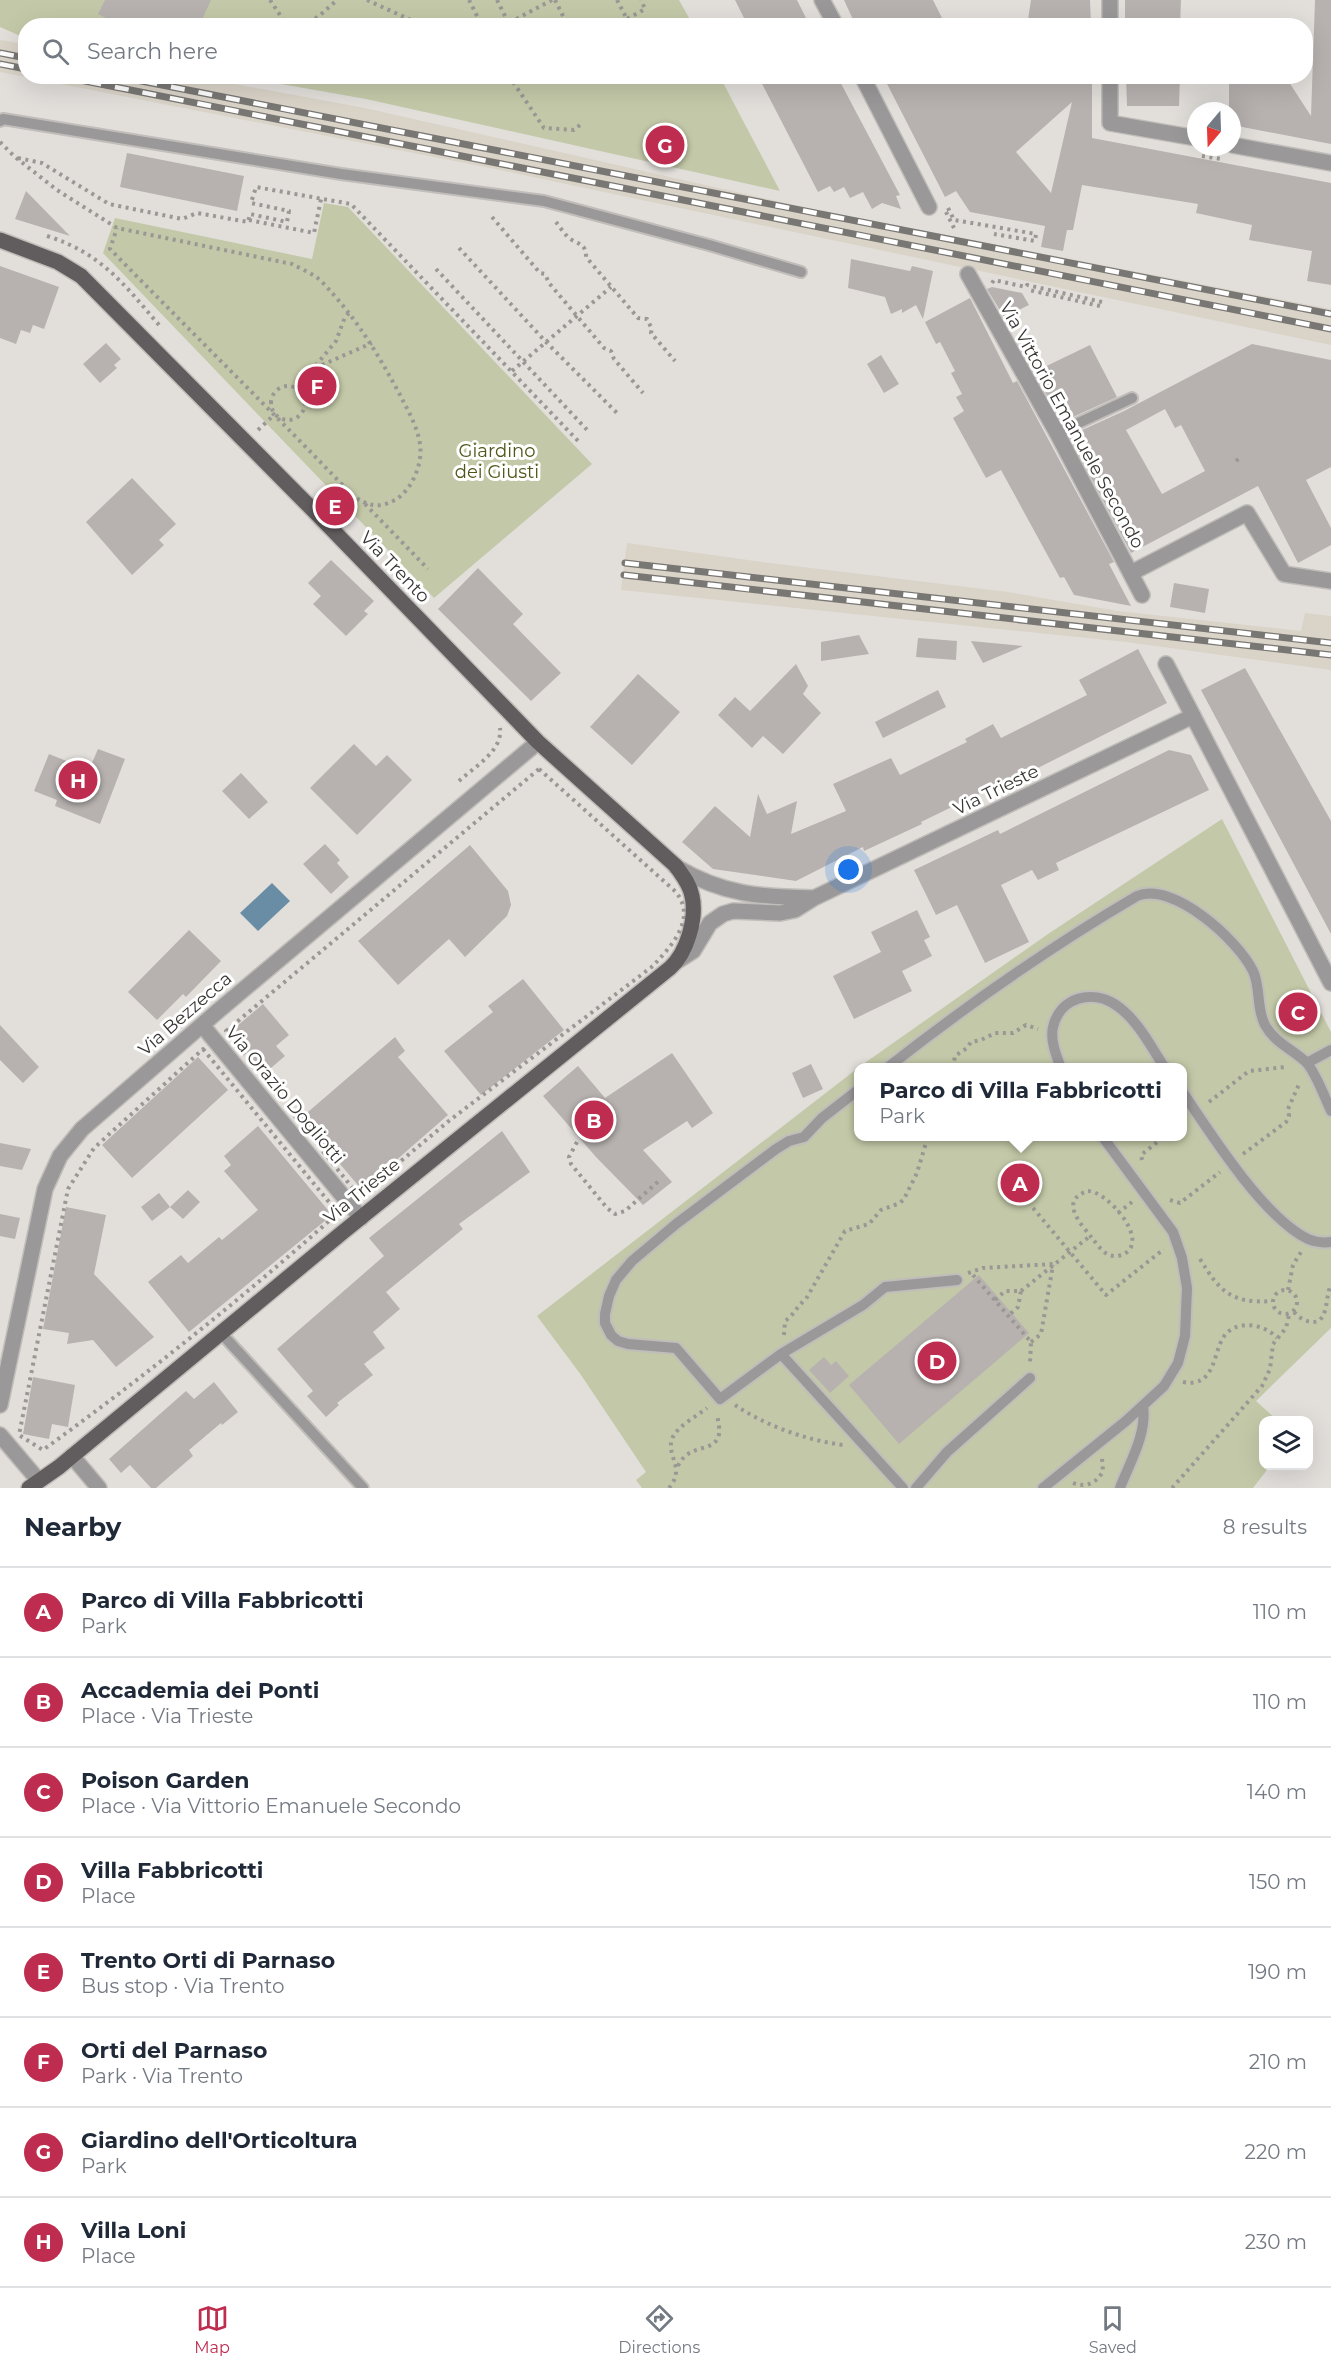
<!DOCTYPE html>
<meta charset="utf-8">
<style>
:root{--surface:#fff;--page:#f2f2f3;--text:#1f2937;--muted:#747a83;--line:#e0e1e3;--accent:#be2d4f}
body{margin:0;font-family:Montserrat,sans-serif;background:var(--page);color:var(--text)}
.controls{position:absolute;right:18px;bottom:18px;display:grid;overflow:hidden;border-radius:12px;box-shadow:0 6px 24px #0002}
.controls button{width:54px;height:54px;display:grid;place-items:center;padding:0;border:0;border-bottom:2px solid var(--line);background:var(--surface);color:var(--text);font:30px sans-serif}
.compass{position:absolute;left:1187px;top:102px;width:54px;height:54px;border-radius:50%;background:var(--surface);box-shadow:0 6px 24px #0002;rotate:199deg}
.you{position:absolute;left:849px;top:870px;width:21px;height:21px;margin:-15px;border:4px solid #fff;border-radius:50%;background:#1a73e8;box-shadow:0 0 0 9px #1a73e833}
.badge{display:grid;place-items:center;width:39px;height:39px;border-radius:50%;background:var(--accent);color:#fff;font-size:20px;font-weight:700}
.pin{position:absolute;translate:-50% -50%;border:3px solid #fff;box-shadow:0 2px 6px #0006}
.popup{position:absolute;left:854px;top:1063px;width:333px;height:78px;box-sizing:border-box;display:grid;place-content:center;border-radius:12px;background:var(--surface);filter:drop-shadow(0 2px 4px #0005);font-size:20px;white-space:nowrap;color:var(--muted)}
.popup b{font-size:22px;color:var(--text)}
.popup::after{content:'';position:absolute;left:50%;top:100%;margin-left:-12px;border:12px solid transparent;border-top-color:var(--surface)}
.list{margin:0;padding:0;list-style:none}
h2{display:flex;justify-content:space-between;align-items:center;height:78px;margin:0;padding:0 24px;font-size:26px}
h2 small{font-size:20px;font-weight:400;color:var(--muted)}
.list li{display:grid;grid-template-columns:39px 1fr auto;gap:18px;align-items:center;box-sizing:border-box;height:90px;padding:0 24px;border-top:2px solid var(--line)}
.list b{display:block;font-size:22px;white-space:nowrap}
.list p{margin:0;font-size:20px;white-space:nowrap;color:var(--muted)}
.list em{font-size:20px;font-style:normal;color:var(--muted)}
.icon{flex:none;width:33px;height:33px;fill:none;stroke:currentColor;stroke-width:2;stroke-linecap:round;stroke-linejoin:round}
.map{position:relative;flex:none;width:1331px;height:1488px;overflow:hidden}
.search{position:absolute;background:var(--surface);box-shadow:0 6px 24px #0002;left:18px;right:18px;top:18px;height:66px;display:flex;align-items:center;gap:15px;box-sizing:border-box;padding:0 21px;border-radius:24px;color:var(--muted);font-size:22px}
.sheet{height:798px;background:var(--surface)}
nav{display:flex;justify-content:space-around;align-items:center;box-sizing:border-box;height:84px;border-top:2px solid var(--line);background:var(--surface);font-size:16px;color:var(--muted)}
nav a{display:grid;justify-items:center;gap:3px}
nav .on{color:var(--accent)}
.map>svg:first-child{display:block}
.built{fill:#dad3c8}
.green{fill:#c3c9a8}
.water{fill:#688da5}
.building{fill:#b7b2b0;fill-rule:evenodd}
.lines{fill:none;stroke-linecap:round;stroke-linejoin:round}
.service-casing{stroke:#c0bdba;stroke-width:14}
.minor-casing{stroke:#c0bdba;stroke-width:18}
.tertiary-casing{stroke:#c0bdba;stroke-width:18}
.primary-casing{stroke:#c0bdba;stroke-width:18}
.path{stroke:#9a9794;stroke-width:4;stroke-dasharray:3 4.5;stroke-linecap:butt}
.service{stroke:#9a9898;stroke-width:10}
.minor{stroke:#9a9898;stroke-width:15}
.tertiary{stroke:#9a9898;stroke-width:15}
.primary{stroke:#615d5e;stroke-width:15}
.rail-casing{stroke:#797774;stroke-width:7}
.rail{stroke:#fff;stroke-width:4.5;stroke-dasharray:14;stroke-linecap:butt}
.labels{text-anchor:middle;stroke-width:6;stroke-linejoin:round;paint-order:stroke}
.street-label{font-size:18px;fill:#373634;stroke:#fff}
.park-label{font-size:18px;fill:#505617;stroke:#fff}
</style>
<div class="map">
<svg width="1331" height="1488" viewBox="0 0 1331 1488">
<rect width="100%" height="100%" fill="#e2dfdb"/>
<path class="built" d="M 0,40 L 25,44 L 26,76 L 197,77 L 365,108 L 821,211 L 1331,309 L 1331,345 L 495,169 L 0,72 Z
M 627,543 L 770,563 L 1008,592 L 1118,611 L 1301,631 L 1305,613 L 1331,616 L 1331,670 L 1126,642 L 621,590 Z"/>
<path class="green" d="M 0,0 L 679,0 L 693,25 L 26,26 L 25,38 L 0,27 Z
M 241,77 L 720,77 L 780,191 L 366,99 Z
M 324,203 L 348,207 L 592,464 L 434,598 L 103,253 L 115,218 L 312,259 Z
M 1222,819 L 1331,1032 L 1331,1328 L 1256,1401 L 1277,1420 L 1264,1420 L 1264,1466 L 1270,1466 L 1253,1488 L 642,1488 L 636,1480 L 646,1472 L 581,1375 L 537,1316 L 858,1068 L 858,1136 L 1182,1136 L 1182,1068 L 859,1067 L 1048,934 Z"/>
<path class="water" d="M 272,883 L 290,901 L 258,931 L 240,913 Z"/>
<path class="building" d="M 105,0 L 211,0 L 199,26 L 122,26 L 98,14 Z
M 735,0 L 797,0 L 810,26 L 748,26 Z
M 844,0 L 933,0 L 946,26 L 856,26 Z
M 1031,0 L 1090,0 L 1091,26 L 1027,26 Z
M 1125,0 L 1181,0 L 1180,26 L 1125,26 Z
M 1315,0 L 1331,0 L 1331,144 L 1232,125 L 1232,111 L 1229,111 L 1229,76 L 1287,79 L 1311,116 Z
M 758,76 L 837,76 L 900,195 L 896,196 L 901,209 L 882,203 L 872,209 L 863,192 L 850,198 L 844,187 L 834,192 L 830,186 L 818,192 Z
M 883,76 L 1100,76 L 1092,84 L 1092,138 L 1331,183 L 1331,285 L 1307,281 L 1312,251 L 1249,240 L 1252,225 L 1196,213 L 1198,204 L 1082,185 L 1073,230 L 1067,230 L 1063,251 L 1041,247 L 1045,226 L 970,212 L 956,191 L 945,197 ZM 1072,102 L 1051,193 L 1016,152 Z
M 1126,76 L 1180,76 L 1179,106 L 1127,106 Z
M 127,153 L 244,176 L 237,211 L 120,187 Z
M 26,191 L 70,236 L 15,219 Z
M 851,259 L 910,271 L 912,266 L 933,271 L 923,319 L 916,305 L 902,313 L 902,309 L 891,314 L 885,297 L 848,288 Z
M 0,266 L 59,287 L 44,329 L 33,325 L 30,333 L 21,330 L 16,344 L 0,338 Z
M 992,287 L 1022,293 L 1029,305 L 1004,317 L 987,289 Z
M 970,298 L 1013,383 L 1017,381 L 1114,562 L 1109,564 L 1131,606 L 1074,595 L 1064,577 L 1060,578 L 1001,470 L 986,478 L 953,418 L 964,411 L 956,397 L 962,394 L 951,373 L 955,371 L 940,342 L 936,344 L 925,322 Z
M 106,343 L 121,359 L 114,365 L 117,368 L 100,383 L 83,364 Z
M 1252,344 L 1331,360 L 1331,467 L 1306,480 L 1331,528 L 1331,545 L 1298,563 L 1258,486 L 1131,553 L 1069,436 L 1124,411 ZM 1165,409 L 1175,428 L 1181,425 L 1205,471 L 1162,494 L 1126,430 Z
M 1090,345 L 1117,397 L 1062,422 L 1034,372 Z
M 881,355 L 899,384 L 884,393 L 867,364 Z
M 132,478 L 176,524 L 159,540 L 164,545 L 132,575 L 86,522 Z
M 331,560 L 374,601 L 364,611 L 368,614 L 346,636 L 313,604 L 321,596 L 308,583 Z
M 478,568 L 523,614 L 513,624 L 561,673 L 531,701 L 438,609 Z
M 1174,583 L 1209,589 L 1205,613 L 1170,607 Z
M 859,635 L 869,654 L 821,661 L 821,642 Z
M 918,638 L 957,641 L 956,660 L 916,657 Z
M 971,641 L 1023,646 L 983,663 Z
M 1138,649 L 1167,703 L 1004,785 L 1003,782 L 921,822 L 922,824 L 864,851 L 863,847 L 796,881 L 713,869 L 682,842 L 715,806 L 750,837 L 758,794 L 767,814 L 797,801 L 791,834 L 846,811 L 833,784 L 891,758 L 900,775 L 967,742 L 965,739 L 993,724 L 1001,738 L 1087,695 L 1079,680 Z
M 796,664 L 808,686 L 803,694 L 821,713 L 783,754 L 763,736 L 752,748 L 718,715 L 735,697 L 750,711 Z
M 1245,668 L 1331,821 L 1331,934 L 1201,690 Z
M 638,674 L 680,712 L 632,765 L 590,727 Z
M 938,690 L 946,707 L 883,738 L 875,722 Z
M 354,744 L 376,766 L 387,755 L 412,780 L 357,835 L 310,788 Z
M 98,749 L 125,759 L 100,824 L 55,806 L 57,800 L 34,791 L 49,754 L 89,770 Z
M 1169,750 L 1191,755 L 1209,790 L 1056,863 L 1059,870 L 1038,880 L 1032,870 L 1001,885 L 1029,942 L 985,963 L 957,905 L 936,915 L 914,870 L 998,830 L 1000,834 Z
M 241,773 L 268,802 L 249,819 L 222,791 Z
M 325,844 L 340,860 L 337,863 L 349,877 L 331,894 L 303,864 Z
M 470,845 L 508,891 L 511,905 L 507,916 L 465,957 L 449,939 L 398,985 L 358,941 Z
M 917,910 L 930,937 L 924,940 L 932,956 L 902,971 L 912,991 L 854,1019 L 833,976 L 881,952 L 871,932 Z
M 189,930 L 221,961 L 186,997 L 183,994 L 157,1020 L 128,992 Z
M 523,979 L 564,1030 L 481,1095 L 444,1051 L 493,1012 L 488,1006 Z
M 1302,995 L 1314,1019 L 1295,1029 L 1282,1006 Z
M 263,1004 L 289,1035 L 276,1046 L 285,1056 L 265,1073 L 230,1032 Z
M 0,1025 L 39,1067 L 23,1083 L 0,1060 Z
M 395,1037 L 405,1051 L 398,1057 L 448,1115 L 362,1190 L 301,1118 Z
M 672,1053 L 713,1113 L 692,1128 L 687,1121 L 643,1150 L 672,1182 L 643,1205 L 596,1157 L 543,1096 L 578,1066 L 605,1098 Z
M 198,1057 L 228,1090 L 132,1178 L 102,1145 Z
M 811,1064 L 823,1089 L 803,1098 L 792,1073 Z
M 258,1126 L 332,1215 L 189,1332 L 148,1282 L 181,1255 L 188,1263 L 219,1237 L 222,1240 L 258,1210 L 224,1171 L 231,1165 L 224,1156 Z
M 502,1131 L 530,1172 L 459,1224 L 463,1229 L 386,1292 L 400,1309 L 373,1332 L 385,1348 L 364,1364 L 373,1375 L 337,1403 L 339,1405 L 326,1417 L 307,1396 L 313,1391 L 277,1349 L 384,1256 L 369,1238 Z
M 0,1143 L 31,1149 L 22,1170 L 0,1166 Z
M 188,1190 L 200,1202 L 183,1219 L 170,1207 Z
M 159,1193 L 170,1207 L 152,1221 L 141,1207 Z
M 66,1207 L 106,1215 L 94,1274 L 154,1337 L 116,1367 L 93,1340 L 67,1344 L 69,1333 L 43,1329 Z
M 0,1214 L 20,1218 L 15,1239 L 0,1236 Z
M 979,1275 L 1029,1333 L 899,1444 L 849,1385 Z
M 824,1357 L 831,1365 L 836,1361 L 849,1376 L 830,1393 L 809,1370 Z
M 33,1377 L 75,1385 L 68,1427 L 52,1424 L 49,1439 L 23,1434 Z
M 214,1382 L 238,1412 L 222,1425 L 221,1423 L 189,1450 L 193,1456 L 156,1488 L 151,1488 L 130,1465 L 121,1473 L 109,1459 L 186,1391 L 194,1399 Z"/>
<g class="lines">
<defs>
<path id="service" d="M 0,121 L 3,119 L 341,174 L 544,201 L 709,245 L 801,272
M 1057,433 L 1132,398
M 1307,1063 L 1331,1050
M 887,1068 C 966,1006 1050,947 1137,896 C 1173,881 1238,940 1253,971 C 1261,988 1256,1008 1265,1025 C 1274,1042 1292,1049 1306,1062 C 1315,1071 1325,1098 1331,1111
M 1061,1068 C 1056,1055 1050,1040 1053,1027 C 1060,997 1092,989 1116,1005 C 1138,1020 1151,1047 1165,1068
M 858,1090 L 822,1118 L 804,1137 L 789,1141 L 776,1149 L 676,1224 L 632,1261 L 616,1280 L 609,1296 L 605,1314 L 605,1323 L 611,1335 L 618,1341 L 628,1344 L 676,1348 L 720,1399 L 781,1354 L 863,1305 L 885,1287 L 957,1280
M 1182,1091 C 1210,1133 1264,1218 1308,1239 C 1315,1242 1323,1243 1331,1242
M 221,1333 L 363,1488
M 781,1354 L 903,1488
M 916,1488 L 947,1452 L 1030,1378
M 1043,1488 L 1126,1421 L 1164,1386 L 1178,1363 L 1185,1336 L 1187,1288 L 1182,1258 L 1173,1232 L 1102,1136
M 1120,1488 C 1130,1462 1147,1434 1143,1406"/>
<path id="minor" d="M 822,0 L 836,26
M 1110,0 L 1110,26
M 862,76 L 929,207
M 1110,76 L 1110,123 L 1196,138
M 1232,145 L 1331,163
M 968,274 L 1057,433 L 1142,595
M 1131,573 L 1247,513 L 1284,574 L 1331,581
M 1166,664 L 1193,716
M 202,1025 L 361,1218
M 0,1405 L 45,1189 L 60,1156 L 82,1129 L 218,1011 L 538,742
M 0,1435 L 39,1481
M 72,1456 L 99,1488"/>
<path id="tertiary" d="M 676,867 C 724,895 760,897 814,898
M 679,960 L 693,951 L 710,923 L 723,914 L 733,911 L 780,913 L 795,910 L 814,898 L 1193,716 L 1331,983"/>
<path id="primary" d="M 0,240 L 58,262 L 81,276 L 322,519 L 538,742 L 676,866 C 682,875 690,884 692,896 C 697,918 687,953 670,968 L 343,1232 L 59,1467 L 29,1488"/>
</defs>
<use href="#service" class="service-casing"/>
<use href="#minor" class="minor-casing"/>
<use href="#tertiary" class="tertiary-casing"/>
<use href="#primary" class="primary-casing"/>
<path class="path" d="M 270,0 L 286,24 L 298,26
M 367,0 L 424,26
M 469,0 L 482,26
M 497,0 L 510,26
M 555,0 L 568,26
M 617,0 L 627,19
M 302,26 L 319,16 L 337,0
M 503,26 L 552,0
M 614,26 L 645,9 L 641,0
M 483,76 L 487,81 L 510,79 L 515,76
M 509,76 L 544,128 L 574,130 L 580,125
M 0,142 L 15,157 L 57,190 L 117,228 L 292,264 C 301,269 312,273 320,280 C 355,316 375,349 399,393 C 407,409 417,425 420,444 C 423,464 412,490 395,500 C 378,509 369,506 353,496 C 273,412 191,332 110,249 L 117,228
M 1202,156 L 1221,159
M 18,158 L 42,163 L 109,204 L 182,219 L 197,213 L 248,222 L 250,214 L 287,222 L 289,211 L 251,203 L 256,187 L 351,204 L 580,443
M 948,208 L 954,220 L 1036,234 L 1035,241 L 994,234
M 946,212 L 954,228
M 492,217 L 540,273 L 545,274 L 549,283 L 604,348 L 611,351 L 614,359 L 643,393
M 249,220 L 314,233 L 321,199
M 556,222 C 560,227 566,237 572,240 C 581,245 586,245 586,257 L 638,318 L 647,319 L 652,329 L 651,333 L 675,361
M 47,236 C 101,253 124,284 159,325
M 459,248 L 546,342 L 619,415
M 436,269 L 590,433
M 992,283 L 994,280 L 1026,287 L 1027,285 L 1102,302 L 1100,306 L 1029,290
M 315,368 L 372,343
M 512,371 L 611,287
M271 403a17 17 0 1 1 34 0a17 17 0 1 1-34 0Z
M 300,391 L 312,370 L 336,341 L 345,317 L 349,313
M 258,430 L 275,414
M 1236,461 L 1240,458
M 365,504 L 428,569
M 539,769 L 676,892 C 697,919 672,945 653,966 L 450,1120 L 359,1196 L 226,1031 Z
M 459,781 C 474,767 503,751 500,728
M 203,1049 L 338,1213 C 244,1297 145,1376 43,1450 L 19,1435 L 68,1189 L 94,1148 Z
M 953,1068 L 955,1056 L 967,1048 L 971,1042 L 981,1040 L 995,1033 L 1013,1033 L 1026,1025 L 1038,1029
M 1209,1102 L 1249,1071 L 1286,1067
M 577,1142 L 569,1157 L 571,1164 L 607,1208 L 615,1214 L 625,1211 L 660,1180
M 1243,1154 L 1286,1122 L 1289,1116 L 1288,1109 L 1300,1082
M 1142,1160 L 1141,1155 L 1165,1136
M 1088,1191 C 1106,1191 1147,1236 1127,1252 C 1122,1256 1115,1257 1109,1255 C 1102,1252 1097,1244 1092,1238 C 1081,1224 1058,1200 1088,1191 Z
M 1170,1200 L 1180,1203 L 1220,1172
M 1033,1208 L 1106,1295 L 1164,1249
M 1118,1213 L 1132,1202
M 1200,1259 C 1220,1292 1232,1304 1272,1301
M 968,1273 L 983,1268 L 1053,1264
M 973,1275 L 1031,1342 L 1030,1363
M1273 1302a12 12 0 1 1 24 0a12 12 0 1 1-24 0Z
M 1288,1290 L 1293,1265 L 1301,1252
M 1021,1291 L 1090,1236
M 995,1300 L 1005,1291 L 1021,1291 L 1018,1307 L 1008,1316
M 1294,1312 C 1300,1319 1309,1324 1319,1321 C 1329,1311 1325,1297 1331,1285
M 784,1335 L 785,1321 C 794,1315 797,1306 806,1299 L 845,1231 L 869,1224 L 881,1210 L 900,1203 L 904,1199 L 917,1173 L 928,1136
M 1031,1342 L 1041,1334 L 1053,1265
M 1183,1382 C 1215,1388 1213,1354 1223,1338 C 1234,1319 1264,1323 1277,1338
M 735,1405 C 766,1426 806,1440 843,1445
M 678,1466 C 689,1442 715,1454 719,1434 C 720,1428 718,1421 717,1414
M 1073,1483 C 1086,1488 1097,1483 1103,1471 L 1102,1458
M 669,1488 C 686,1468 666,1456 672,1439 C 676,1427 697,1416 707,1408
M 1172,1488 L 1262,1386 L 1270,1369 L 1273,1344 L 1286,1328 L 1289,1315"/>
<use href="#service" class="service"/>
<use href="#minor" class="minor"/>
<use href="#tertiary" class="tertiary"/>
<use href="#primary" class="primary"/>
<defs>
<path id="rail" d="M 0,53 L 26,58
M 0,64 L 26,69
M 60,76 L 1331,329
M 116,76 L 1331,314
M 625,563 L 1331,643
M 624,575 L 1331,655"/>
</defs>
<use href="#rail" class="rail-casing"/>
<use href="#rail" class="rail"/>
</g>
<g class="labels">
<g class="street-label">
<text transform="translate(1072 425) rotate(61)" y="6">Via Vittorio Emanuele Secondo</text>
<text transform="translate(395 567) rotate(46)" y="6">Via Trento</text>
<text transform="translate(996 790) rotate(-26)" y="6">Via Trieste</text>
<text transform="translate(185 1014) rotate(-41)" y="6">Via Bezzecca</text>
<text transform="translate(285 1095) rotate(50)" y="6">Via Orazio Dogliotti</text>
<text transform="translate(362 1191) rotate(-39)" y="6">Via Trieste</text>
</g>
<g class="park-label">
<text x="497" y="457">Giardino<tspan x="497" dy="21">dei Giusti</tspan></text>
</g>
</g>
</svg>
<div class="controls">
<button><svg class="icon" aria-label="layers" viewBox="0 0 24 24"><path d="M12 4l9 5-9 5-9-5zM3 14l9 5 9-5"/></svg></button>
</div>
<svg class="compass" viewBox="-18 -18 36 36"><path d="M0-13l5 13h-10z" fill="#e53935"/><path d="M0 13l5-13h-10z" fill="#747a83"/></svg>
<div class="you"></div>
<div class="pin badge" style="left:1020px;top:1183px">A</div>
<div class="popup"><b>Parco di Villa Fabbricotti</b>Park</div>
<div class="pin badge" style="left:594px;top:1120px">B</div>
<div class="pin badge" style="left:1298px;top:1012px">C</div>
<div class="pin badge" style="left:937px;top:1361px">D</div>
<div class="pin badge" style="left:335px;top:506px">E</div>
<div class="pin badge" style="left:317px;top:386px">F</div>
<div class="pin badge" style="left:665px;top:145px">G</div>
<div class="pin badge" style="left:78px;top:780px">H</div>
<div class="search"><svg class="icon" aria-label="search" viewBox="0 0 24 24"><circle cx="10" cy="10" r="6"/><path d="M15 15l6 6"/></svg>Search here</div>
</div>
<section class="sheet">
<h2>Nearby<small>8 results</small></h2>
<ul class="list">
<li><span class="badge">A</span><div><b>Parco di Villa Fabbricotti</b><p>Park</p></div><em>110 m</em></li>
<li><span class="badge">B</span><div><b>Accademia dei Ponti</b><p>Place · Via Trieste</p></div><em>110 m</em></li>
<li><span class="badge">C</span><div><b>Poison Garden</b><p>Place · Via Vittorio Emanuele Secondo</p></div><em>140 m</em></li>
<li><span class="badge">D</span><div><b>Villa Fabbricotti</b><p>Place</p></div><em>150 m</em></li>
<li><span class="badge">E</span><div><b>Trento Orti di Parnaso</b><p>Bus stop · Via Trento</p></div><em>190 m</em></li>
<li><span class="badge">F</span><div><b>Orti del Parnaso</b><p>Park · Via Trento</p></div><em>210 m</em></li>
<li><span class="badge">G</span><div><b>Giardino dell'Orticoltura</b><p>Park</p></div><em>220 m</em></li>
<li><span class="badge">H</span><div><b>Villa Loni</b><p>Place</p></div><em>230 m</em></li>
</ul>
</section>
<nav>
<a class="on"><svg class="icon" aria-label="map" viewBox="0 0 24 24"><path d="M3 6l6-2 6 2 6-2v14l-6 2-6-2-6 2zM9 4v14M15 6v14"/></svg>Map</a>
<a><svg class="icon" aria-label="directions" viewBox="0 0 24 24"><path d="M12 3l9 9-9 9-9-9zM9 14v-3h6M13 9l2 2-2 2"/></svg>Directions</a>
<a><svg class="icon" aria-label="saved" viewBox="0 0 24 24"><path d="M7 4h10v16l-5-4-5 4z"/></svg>Saved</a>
</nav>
